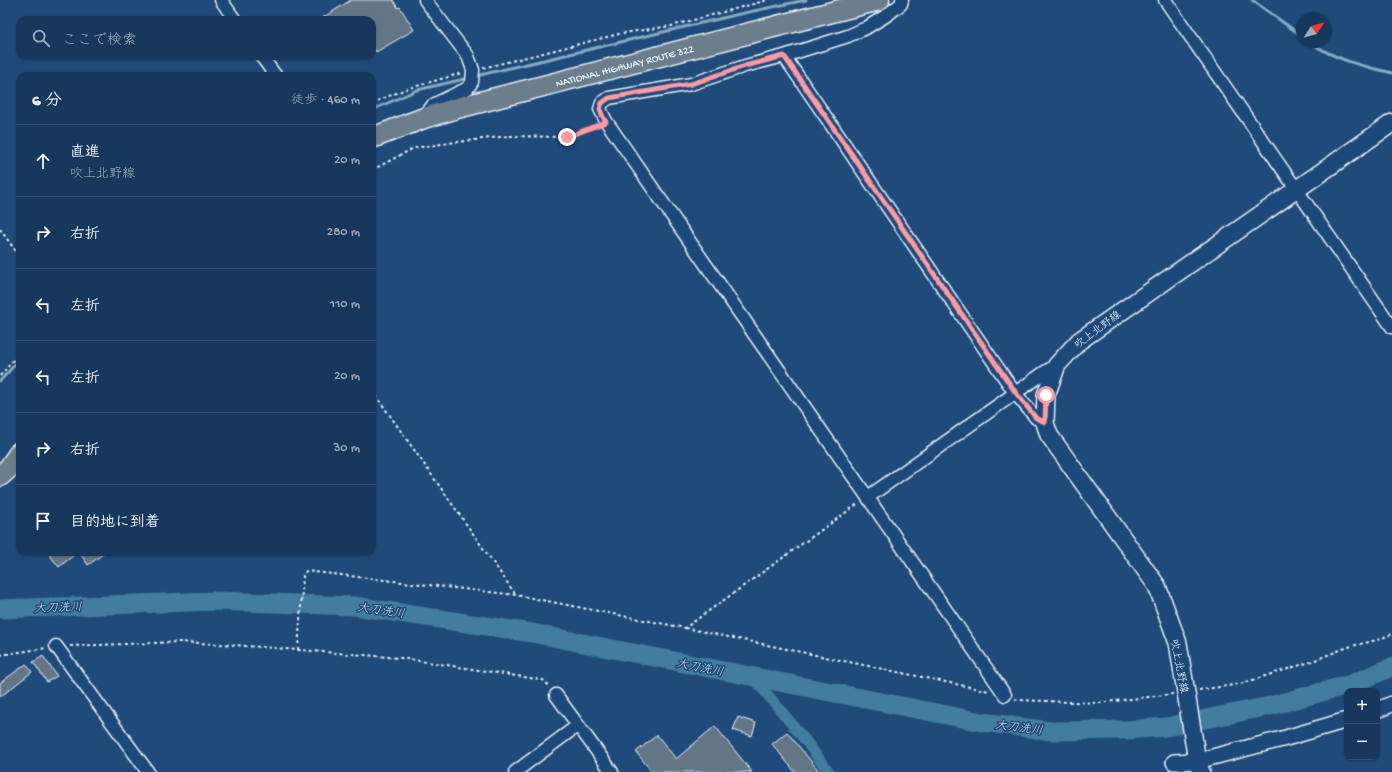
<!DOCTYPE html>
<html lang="ja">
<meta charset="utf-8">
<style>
:root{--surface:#17385c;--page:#244365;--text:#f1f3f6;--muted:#9eacbb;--line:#365272}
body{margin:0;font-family:"Gochi Hand","Klee One",sans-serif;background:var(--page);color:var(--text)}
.controls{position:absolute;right:12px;bottom:12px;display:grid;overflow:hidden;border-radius:8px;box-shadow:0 1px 3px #0004}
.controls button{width:36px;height:36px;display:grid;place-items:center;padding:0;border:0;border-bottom:1px solid var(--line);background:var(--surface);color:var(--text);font:20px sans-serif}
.compass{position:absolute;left:1296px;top:12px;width:36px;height:36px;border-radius:50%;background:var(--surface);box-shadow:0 1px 3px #0004;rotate:54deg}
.stop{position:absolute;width:12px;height:12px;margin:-9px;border:3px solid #ff9aa2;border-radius:50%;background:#fff}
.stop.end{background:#ff9aa2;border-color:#fff;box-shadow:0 1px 4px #0008}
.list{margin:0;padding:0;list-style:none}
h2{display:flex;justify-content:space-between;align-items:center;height:52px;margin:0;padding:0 16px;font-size:17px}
h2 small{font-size:13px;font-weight:400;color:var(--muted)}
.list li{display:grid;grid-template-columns:26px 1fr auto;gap:12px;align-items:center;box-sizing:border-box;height:72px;padding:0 16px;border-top:1px solid var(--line)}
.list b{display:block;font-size:15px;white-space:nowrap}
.list p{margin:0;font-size:13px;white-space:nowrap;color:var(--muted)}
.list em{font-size:13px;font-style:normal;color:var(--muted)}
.icon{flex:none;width:22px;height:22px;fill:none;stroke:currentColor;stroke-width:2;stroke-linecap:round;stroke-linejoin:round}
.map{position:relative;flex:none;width:1392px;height:772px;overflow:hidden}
.search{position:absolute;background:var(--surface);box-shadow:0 1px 3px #0004;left:16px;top:16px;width:360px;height:44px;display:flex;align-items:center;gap:10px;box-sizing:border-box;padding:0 14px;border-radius:12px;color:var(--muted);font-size:15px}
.panel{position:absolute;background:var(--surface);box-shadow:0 1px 3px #0004;left:16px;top:72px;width:360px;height:484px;border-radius:12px}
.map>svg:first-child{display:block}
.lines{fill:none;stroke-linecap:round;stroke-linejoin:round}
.stream{stroke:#85aac3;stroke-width:3}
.canal{stroke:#437b9f;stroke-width:11}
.river{stroke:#437b9f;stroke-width:19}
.building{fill:#647685;stroke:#e8f1f8}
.minor-casing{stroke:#e8f1f8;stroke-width:15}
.tertiary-casing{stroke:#e8f1f8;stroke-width:18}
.secondary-casing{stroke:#e8f1f8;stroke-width:20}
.trunk-casing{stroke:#e8f1f8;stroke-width:23}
.path{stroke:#e8f1f8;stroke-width:2;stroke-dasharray:3 3;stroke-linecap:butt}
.minor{stroke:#1f4a7a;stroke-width:12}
.tertiary{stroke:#1f4a7a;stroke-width:15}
.secondary{stroke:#1f4a7a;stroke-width:17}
.trunk{stroke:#6c7d8c;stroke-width:20}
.route{stroke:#ff9aa2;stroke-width:5}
.labels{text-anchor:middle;stroke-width:3;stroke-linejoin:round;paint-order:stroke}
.street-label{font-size:11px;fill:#e8f1f8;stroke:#1f4a7a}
.water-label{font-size:12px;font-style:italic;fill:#cfdfeb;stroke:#1f4a7a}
</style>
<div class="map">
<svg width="1392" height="772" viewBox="0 0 1392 772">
<rect width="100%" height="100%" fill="#1f4a7a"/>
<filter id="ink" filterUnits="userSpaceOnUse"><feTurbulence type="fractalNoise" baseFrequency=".025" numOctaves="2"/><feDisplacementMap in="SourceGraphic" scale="8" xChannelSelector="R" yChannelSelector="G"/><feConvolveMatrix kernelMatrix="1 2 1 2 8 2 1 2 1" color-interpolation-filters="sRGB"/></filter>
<g filter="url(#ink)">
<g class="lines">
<path class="stream" d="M 1252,0 L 1302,36
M 1310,42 C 1335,60 1363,66 1392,73
M 476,76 L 744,13 L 806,0
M 372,110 L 417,90 L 469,78
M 0,381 L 20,359"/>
<path class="canal" d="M 753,677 L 805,740 L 829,772"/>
<path class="river" d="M 0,609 L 216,601 L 354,606 L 532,633 L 982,722 L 1051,731 L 1126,730 L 1166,727 L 1270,706 L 1351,684 L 1392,667"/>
</g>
<path class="building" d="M 351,0 L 393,0 L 398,8 L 400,7 L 414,30 L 376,52 L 372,45 L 372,20 L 319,20 Z
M 47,552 L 78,552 L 59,567 Z
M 79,552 L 106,552 L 88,565 Z
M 43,656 L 57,676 L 47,682 L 33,662 Z
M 26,664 L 32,672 L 0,697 L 0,683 Z
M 738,717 L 756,723 L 752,736 L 733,730 Z
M 715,726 L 752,772 L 652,772 L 636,752 L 657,735 L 676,759 Z
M 787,732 L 820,772 L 795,772 L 772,744 Z"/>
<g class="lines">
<defs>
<path id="minor" d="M 221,0 L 235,20
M 902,0 L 901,4 L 887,15 L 866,28 L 848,36 L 784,56 L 745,66 L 691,84 L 609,98 L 602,103 L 600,109 L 606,121 L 1005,695
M 1165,0 L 1392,327
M 261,56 L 276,76
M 784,56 L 1015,393 L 1036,418 L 1045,423
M 424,117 L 433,105 L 468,88 L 472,82 L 473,70 L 468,56 L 425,0
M 868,497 L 1045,372 L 1057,365
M 56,646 L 148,772
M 556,695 L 612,772
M 515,772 L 577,726"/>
<path id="tertiary" d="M 1377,710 L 1392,704
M 1174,762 L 1197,761 L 1286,738 L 1347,720"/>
<path id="secondary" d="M 1201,772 L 1197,761 L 1178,643 L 1157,586 L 1049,435 L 1045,423 L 1046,395 L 1057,365 L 1079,341 L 1392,123"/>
<g id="trunk">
<path id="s1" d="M 372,138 L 424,118 L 461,107 L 879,0"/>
<path d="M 0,476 L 9,468 L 20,452"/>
</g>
</defs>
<use href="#minor" class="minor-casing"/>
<use href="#tertiary" class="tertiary-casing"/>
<use href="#secondary" class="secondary-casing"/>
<use href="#trunk" class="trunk-casing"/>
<path class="path" d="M 483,68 L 623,33 L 671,26 L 768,0
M 372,103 L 406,89 L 462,73
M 372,170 L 414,148 L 449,143 L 508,136 L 567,137 L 596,126
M 0,229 L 20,257
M 0,376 L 20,352
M 372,390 L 516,595
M 267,552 L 270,557
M 685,628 L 989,691
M 70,646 L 180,642 L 235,645 L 401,658 L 543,680 L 549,686
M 298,650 L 303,576 L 306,571 L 516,595 L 685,628 L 859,503
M 0,655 L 46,648
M 1199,690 L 1240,684 L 1310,662 L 1348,647 L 1377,640 L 1392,634
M 1015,699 L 1019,700 L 1098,703 L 1173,694"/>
<use href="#minor" class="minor"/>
<use href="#tertiary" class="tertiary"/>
<use href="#secondary" class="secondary"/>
<use href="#trunk" class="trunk"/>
</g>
</g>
<g class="lines" filter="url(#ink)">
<path class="route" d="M 567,137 L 606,122 L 602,115 L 600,109 L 602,103 L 609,98 L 691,84 L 745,66 L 784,56 L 1016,393 L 1036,418 L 1045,422 L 1046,395"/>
</g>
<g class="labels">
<g class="street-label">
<text dy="4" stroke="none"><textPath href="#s1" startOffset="263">NATIONAL HIGHWAY ROUTE 322</textPath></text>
<text transform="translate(1097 329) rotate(-37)" y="4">吹上北野線</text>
<text transform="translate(1180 666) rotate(79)" y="4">吹上北野線</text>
</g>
<g class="water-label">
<text transform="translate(58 607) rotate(-2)" y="4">大刀洗川</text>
<text transform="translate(381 610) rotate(8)" y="4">大刀洗川</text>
<text transform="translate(700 667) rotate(11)" y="4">大刀洗川</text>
<text transform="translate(1019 727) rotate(7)" y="4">大刀洗川</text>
</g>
</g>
</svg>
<div class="controls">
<button>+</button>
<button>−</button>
</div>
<svg class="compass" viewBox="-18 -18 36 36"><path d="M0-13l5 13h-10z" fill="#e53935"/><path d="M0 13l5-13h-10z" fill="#9eacbb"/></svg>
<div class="stop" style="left:1046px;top:395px"></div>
<div class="stop end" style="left:567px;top:137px"></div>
<div class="search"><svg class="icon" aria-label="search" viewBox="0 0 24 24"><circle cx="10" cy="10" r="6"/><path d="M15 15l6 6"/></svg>ここで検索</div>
<section class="panel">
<h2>6 分<small>徒歩 · 460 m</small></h2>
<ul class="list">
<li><svg class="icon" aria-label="ahead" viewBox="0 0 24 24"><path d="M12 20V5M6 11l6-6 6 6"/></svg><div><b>直進</b><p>吹上北野線</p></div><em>20 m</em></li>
<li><svg class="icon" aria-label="right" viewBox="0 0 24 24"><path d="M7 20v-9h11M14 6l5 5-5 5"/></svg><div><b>右折</b></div><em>280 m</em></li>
<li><svg class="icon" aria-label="left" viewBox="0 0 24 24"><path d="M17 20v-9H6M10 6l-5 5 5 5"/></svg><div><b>左折</b></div><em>110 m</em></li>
<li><svg class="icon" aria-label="left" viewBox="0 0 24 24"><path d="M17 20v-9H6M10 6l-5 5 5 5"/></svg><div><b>左折</b></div><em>20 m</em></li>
<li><svg class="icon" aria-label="right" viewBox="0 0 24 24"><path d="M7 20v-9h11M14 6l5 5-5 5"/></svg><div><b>右折</b></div><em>30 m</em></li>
<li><svg class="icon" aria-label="arrive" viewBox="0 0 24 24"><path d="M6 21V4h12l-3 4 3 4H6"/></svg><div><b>目的地に到着</b></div></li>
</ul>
</section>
</div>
